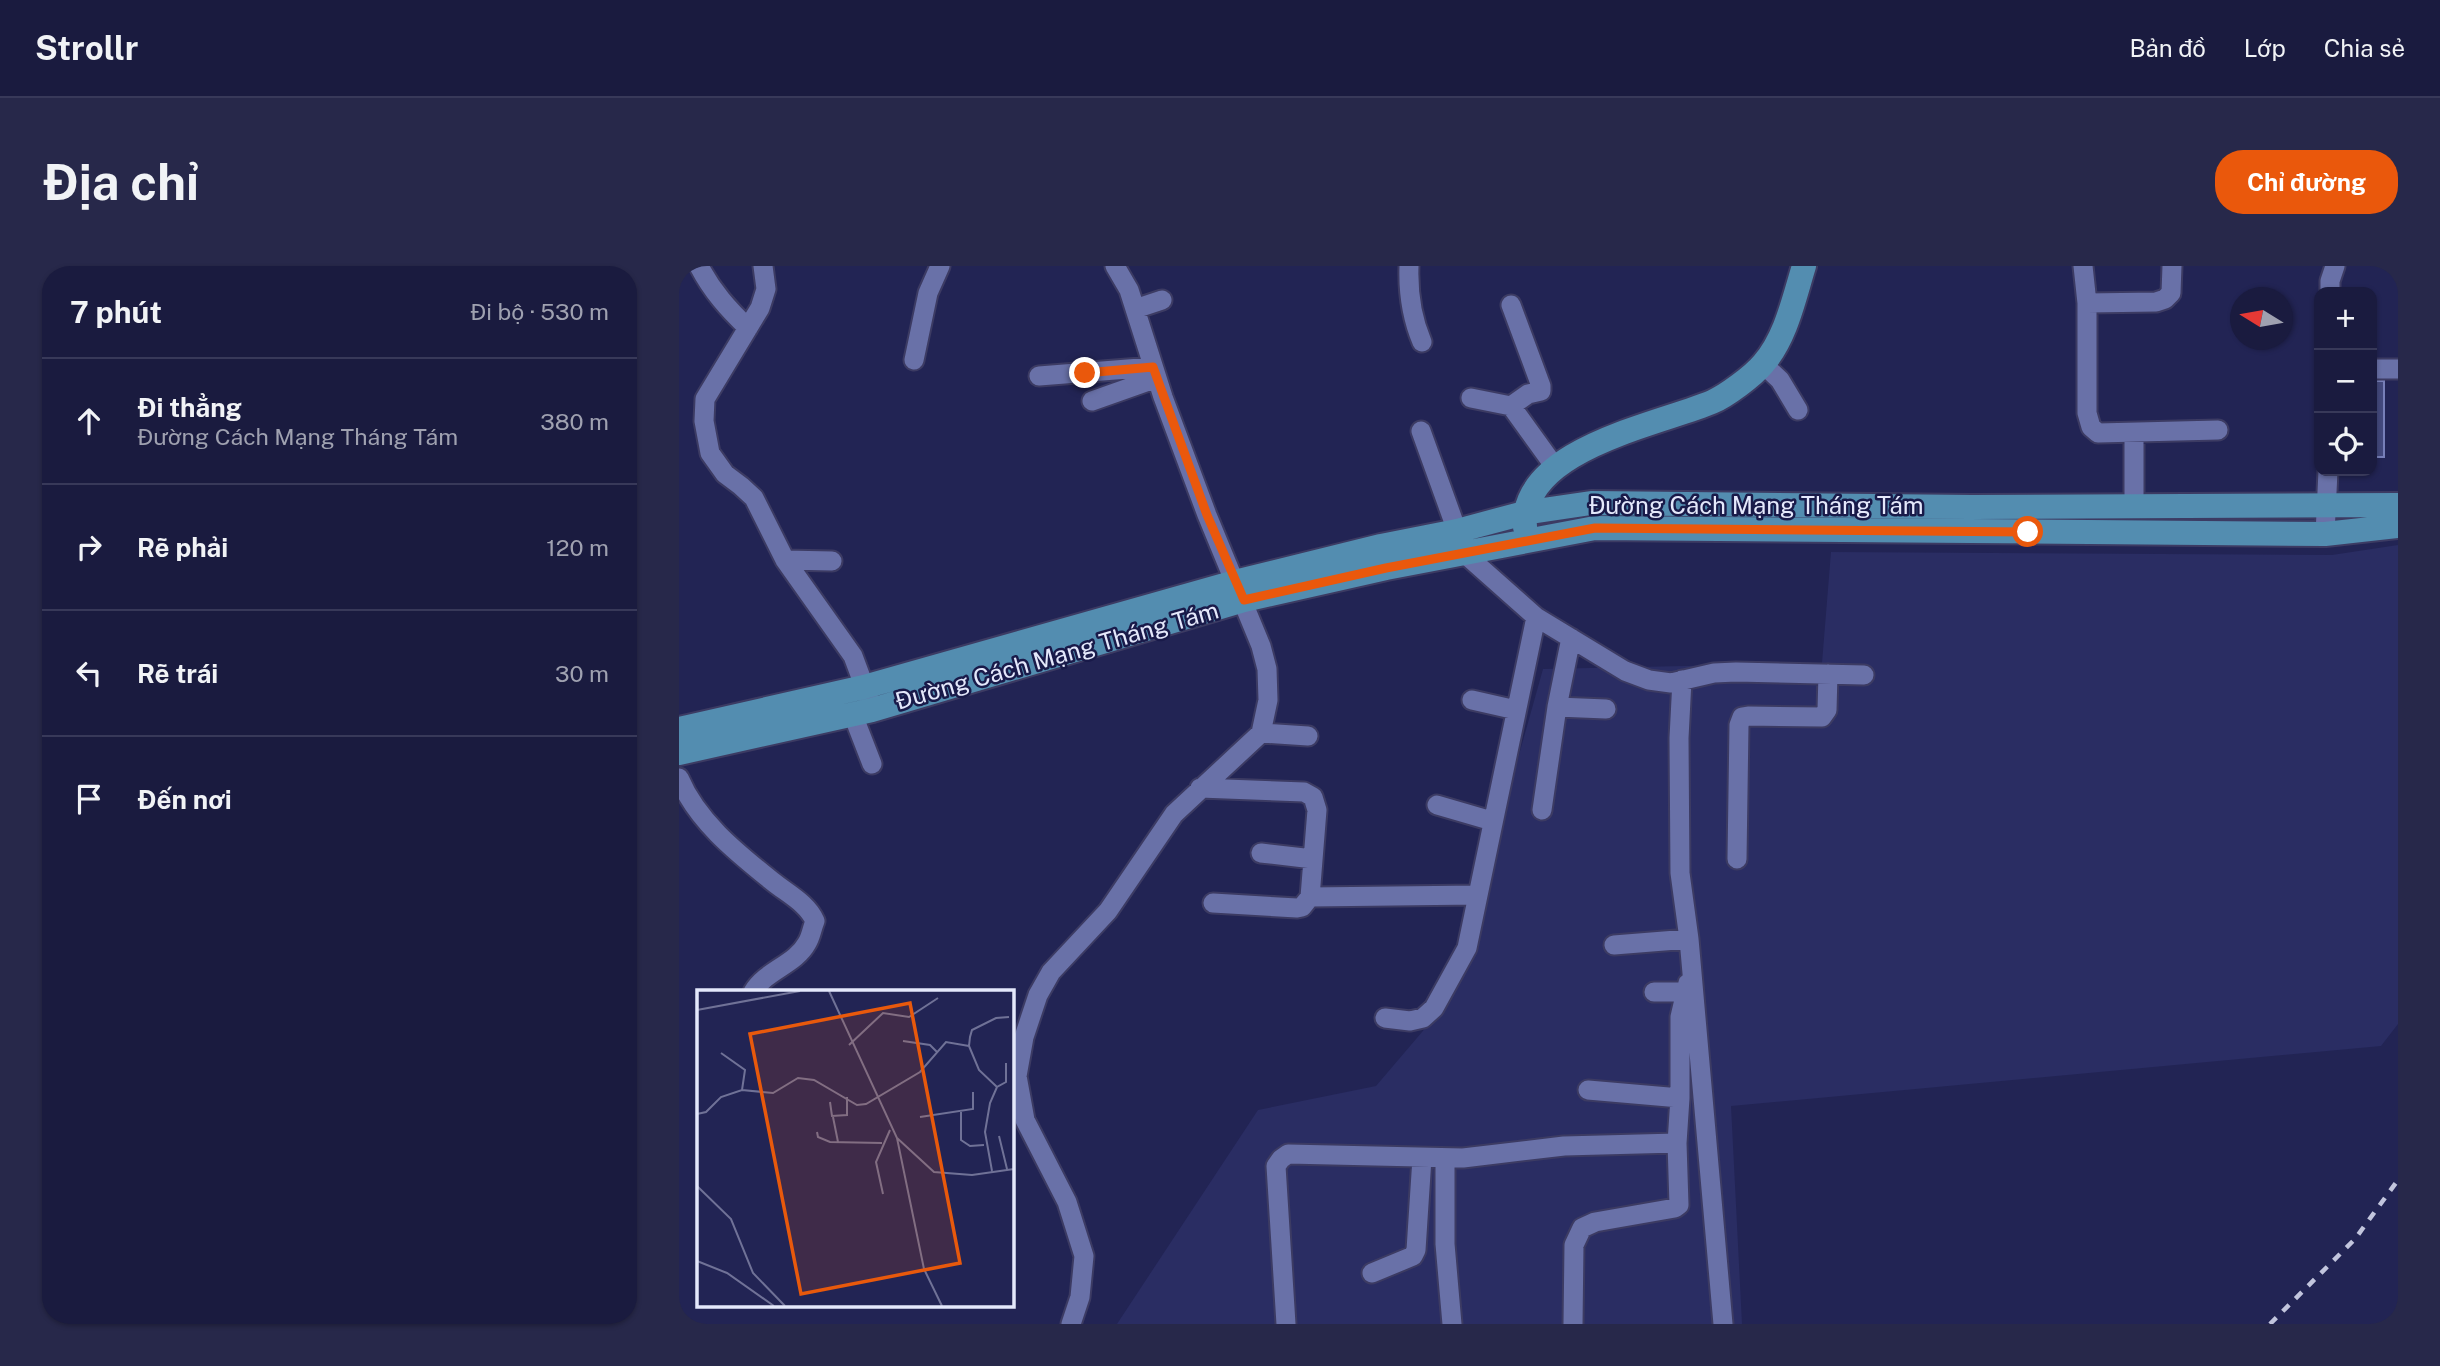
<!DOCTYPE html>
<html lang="vi">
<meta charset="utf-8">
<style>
:root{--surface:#1a1b3f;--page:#27284a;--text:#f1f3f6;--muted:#9fa1b0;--line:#383959;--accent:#ea580c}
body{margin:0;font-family:"Public Sans",sans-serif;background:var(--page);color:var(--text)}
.controls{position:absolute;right:21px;top:21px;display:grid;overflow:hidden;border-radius:14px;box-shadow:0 2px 5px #0004}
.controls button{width:63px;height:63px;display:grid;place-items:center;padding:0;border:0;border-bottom:2px solid var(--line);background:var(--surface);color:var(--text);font:35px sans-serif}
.compass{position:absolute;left:1551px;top:21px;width:63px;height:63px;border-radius:50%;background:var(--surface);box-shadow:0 2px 5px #0004;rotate:281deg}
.stop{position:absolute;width:21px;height:21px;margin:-16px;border:5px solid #ea580c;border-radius:50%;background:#fff}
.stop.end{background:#ea580c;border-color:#fff;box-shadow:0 2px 7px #0008}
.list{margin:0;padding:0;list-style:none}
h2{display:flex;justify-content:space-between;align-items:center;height:91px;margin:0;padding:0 28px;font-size:30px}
h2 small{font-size:23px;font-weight:400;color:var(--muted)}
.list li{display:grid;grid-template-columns:46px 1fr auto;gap:21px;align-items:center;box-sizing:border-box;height:126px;padding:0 28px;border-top:2px solid var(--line)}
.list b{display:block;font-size:26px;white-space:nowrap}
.list p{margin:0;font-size:23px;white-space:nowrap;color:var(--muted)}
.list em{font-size:23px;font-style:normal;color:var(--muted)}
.icon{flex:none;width:38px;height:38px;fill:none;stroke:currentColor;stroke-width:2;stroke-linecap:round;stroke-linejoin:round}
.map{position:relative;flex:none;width:1719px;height:1058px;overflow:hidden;border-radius:28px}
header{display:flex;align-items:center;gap:42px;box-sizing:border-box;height:98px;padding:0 35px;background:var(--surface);border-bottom:2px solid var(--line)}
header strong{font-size:33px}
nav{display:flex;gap:38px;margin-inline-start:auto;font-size:24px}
.intro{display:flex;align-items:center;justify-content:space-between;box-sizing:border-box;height:168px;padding:0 42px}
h1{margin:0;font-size:49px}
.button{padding:18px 32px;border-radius:28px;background:var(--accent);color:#fff;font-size:24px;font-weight:700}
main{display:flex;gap:42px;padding:0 42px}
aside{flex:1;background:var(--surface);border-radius:28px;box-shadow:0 2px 5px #0004}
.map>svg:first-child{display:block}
.built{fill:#2a2d63}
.building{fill:#43497d;stroke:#777fb8;stroke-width:2}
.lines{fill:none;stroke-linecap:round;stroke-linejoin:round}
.minor-casing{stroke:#3c3b63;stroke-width:23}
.major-casing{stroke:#3c3b63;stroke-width:28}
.minor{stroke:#6971a8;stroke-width:19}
.major{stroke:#538db0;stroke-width:24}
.rail{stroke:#c2c5dd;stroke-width:4.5;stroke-dasharray:9 9;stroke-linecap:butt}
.route{stroke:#ea580c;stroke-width:9}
.labels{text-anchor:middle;stroke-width:5;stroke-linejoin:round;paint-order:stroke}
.street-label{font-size:24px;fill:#e4e8fb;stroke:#191a49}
.inset-road{fill:none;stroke:#707297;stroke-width:2}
.view{fill:#e8590c;fill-opacity:0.15;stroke:#e8590c;stroke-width:3.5}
.inset-edge{fill:none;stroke:#e4e8fb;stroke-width:3.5}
</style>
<header>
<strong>Strollr</strong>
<nav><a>Bản đồ</a><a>Lớp</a><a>Chia sẻ</a></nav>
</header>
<div class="intro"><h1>Địa chỉ</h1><a class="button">Chỉ đường</a></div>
<main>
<aside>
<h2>7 phút<small>Đi bộ · 530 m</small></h2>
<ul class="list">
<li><svg class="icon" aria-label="ahead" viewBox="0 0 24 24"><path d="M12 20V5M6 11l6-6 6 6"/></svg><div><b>Đi thẳng</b><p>Đường Cách Mạng Tháng Tám</p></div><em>380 m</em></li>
<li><svg class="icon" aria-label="right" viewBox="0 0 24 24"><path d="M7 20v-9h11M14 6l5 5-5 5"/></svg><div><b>Rẽ phải</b></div><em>120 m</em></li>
<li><svg class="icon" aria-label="left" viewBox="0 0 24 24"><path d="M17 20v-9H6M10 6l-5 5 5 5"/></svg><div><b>Rẽ trái</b></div><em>30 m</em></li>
<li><svg class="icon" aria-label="arrive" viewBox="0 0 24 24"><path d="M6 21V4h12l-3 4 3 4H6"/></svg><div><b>Đến nơi</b></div></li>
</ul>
</aside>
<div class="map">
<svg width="1719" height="1058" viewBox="0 0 1719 1058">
<rect width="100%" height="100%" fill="#222454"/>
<path class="built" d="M 1719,279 L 1719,758 L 1702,780 L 1052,840 L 1063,1058 L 438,1058 L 579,844 L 697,820 L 772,732 L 864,403 L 1143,397 L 1152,286 L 1653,289 Z"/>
<path class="building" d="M 1693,115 L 1705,115 L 1705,191 L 1693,191 Z"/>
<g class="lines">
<defs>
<path id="minor" d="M 20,0 C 33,25 49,43 69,62
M 84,0 L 87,23 L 81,42 L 26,133 L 25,155 L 31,187 L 46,208 L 62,220 L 75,232 L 106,294 L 174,390 L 190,433
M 730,0 C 729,27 732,50 743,76
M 1404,0 L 1408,37 L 1408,147 L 1412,161 L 1419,167 L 1539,164
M 1651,26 L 1651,15 L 1656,0
M 1408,37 L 1477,36 L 1486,33 L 1492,27 L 1493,0
M 456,43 L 483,34
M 235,94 L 249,27 L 261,0
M 1084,98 L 1101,114 L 1119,144
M 1693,103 L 1719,103
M 360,110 L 474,101
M 792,132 L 832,140 L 876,201
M 413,135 L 478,112
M 832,140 L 849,128 L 862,125 L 862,120 L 832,39
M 742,165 L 778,265
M 1455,240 L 1455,167
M 1646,268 L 1649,205
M 786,288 L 857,351 L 946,405 L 970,414 L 992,417 L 1035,407 L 1057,406 L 1185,409
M 106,294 L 153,295
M 1003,414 L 1000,472 L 1001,607 L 1010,673 L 1044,1058
M 793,434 L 837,444
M 878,441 L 927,443
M 174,449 L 193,498
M 582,467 L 629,470
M 0,512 C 18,555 57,586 93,615 C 109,628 128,637 136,655 C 133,662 132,671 128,677 C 116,699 87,704 74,726
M 521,522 L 625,526 L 634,531 L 638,544 L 631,631 L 623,641 L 618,642 L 534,637
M 758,539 L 813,555
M 863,544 L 878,441 L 892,372
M 582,587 L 634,593
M 1058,593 L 1060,459 L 1063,451 L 1069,450 L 1143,451 L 1148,444 L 1149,408
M 631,631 L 798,629
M 935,679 L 1010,673
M 975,726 L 1006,726
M 706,752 L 731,755 L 744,752 L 755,742 L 788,682 L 857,351
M 909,824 L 1001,832
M 766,892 L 766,978 L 773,1058
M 693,1007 L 734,990 L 737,984 L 743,892
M 392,1058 L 401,1031 L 405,990 L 388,936 L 346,854 L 338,810 L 345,771 L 359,729 L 372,706 L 429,645 L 495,548 L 582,467 L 589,434 L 588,403 L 582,380 L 528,249 L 484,131 L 450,24 L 436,0
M 607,1058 L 597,900 L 602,893 L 609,888 L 784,892 L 885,880 L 998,877
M 894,1058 L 895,979 L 903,962 L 916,956 L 996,942 L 1000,939 L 998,877 L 1001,832 L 1001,751 L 1009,717"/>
<path id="major" d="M 846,261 C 841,183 978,159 1033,136 C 1047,130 1074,110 1084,98 C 1107,72 1115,32 1125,0
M 0,463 L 185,421 L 556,316 L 702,280 L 778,265 L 845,247 L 912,237 L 1293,241 L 1719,239
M 0,487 L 193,444 L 565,334 L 707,302 L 916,262 L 1646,268 L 1719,260"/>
</defs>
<use href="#minor" class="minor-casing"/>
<use href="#major" class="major-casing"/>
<use href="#minor" class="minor"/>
<use href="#major" class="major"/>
<path class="rail" d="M 1591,1058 L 1676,973 L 1719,914"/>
</g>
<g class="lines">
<path class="route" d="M 406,107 L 474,101 L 528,249 L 565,334 L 707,302 L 916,262 L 1349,266"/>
</g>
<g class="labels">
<g class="street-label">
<text x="1077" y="248">Đường Cách Mạng Tháng Tám</text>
<text transform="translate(378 390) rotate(-16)" y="8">Đường Cách Mạng Tháng Tám</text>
</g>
</g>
<g transform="translate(18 724)">
<rect width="317" height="317" fill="#222454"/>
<path class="inset-road" d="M 132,1 L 200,148 L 227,279 L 245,316M 0,20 L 103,1M 206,51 L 233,55 L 240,62M 152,55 L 186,23 L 212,27 L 241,8M 24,63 L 48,80 L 45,100M 300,97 L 282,80 L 272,56 L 273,47 L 275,40 L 299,28 L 312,27M 133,112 L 135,126 L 150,125 L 150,107M 264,122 L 264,150 L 273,156 L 287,155M 0,124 L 9,122 L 24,107 L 45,100 L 76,103 L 101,88 L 117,90 L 160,115 L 169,114 L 223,82 L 249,52 L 272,56M 136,127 L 141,152M 223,127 L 276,119 L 276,102M 120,142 L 121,147 L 133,152 L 185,153M 302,146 L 310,179M 200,148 L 237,182 L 275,185 L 317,179M 295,181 L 288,142 L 293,113 L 300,97 L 309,92 L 309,73M 0,196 L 34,229 L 56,283 L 88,316M 186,204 L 179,172 L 193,140M 0,271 L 30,283 L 77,316"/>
<path class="view" d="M 213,13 L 263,273 L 104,304 L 53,44 Z"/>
<rect width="317" height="317" class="inset-edge"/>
</g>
</svg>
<div class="controls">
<button>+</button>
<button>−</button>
<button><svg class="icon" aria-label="locate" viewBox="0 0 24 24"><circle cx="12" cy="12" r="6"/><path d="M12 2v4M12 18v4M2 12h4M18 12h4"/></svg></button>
</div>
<svg class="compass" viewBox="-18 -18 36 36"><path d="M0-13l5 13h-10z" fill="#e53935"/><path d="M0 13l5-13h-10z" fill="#9fa1b0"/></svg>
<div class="stop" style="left:1349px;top:266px"></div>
<div class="stop end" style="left:406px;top:107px"></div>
</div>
</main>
